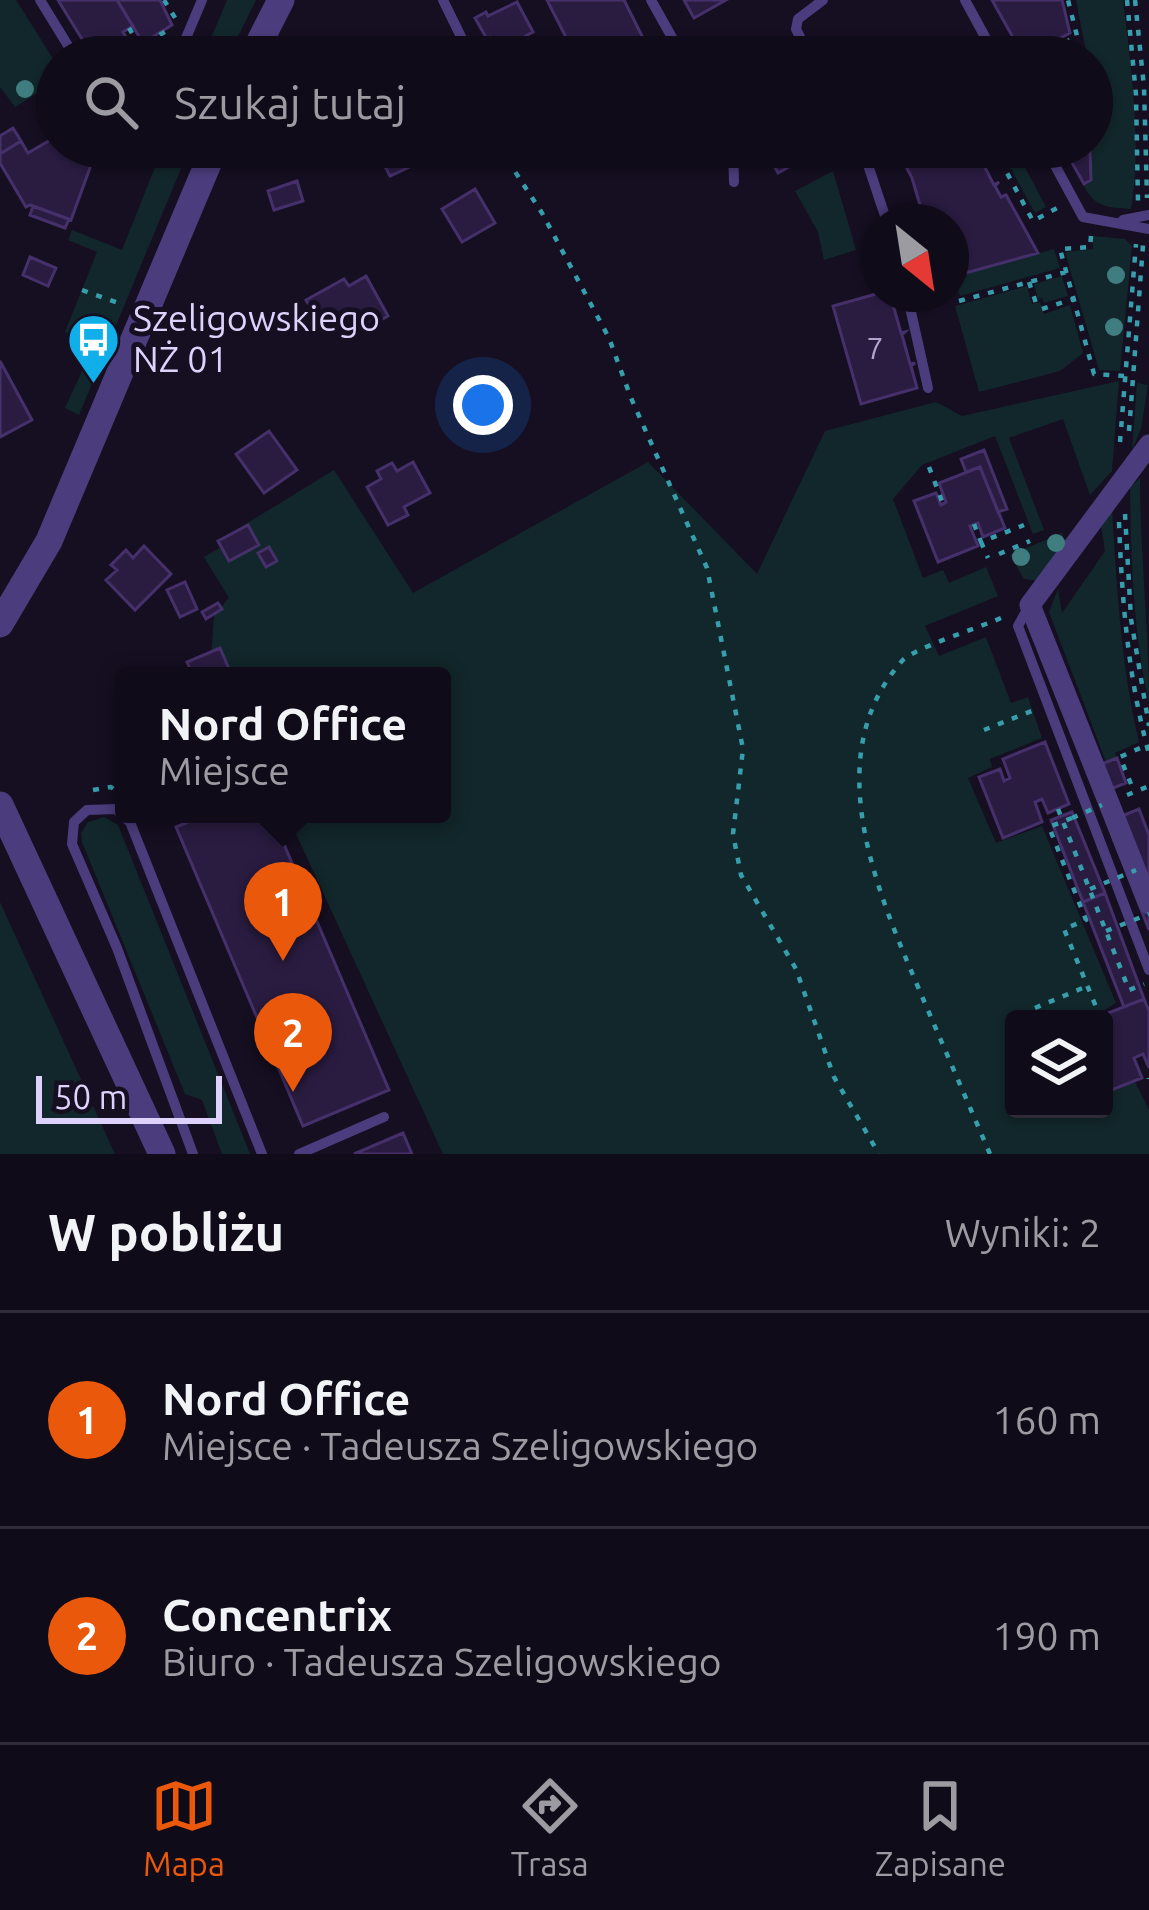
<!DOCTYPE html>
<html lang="pl">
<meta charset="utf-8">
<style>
:root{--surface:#100b19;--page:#191422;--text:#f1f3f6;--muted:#9c9ba2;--line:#302b38;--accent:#ea580c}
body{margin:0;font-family:Ubuntu,sans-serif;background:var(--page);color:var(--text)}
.controls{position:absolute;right:36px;bottom:36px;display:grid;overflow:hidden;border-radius:12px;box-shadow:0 3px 9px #0004}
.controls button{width:108px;height:108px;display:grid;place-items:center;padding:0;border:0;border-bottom:3px solid var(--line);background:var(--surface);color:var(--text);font:60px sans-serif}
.compass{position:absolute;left:861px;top:204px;width:108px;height:108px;border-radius:50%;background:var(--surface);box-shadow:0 3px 9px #0004;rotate:150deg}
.scale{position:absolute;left:36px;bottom:30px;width:186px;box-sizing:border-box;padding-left:12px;border:6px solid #ded2fc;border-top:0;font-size:33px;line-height:42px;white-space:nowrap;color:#ded2fc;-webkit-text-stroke:9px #150f21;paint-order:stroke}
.you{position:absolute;left:483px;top:405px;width:42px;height:42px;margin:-30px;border:9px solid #fff;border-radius:50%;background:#1a73e8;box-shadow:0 0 0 18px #1a73e833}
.badge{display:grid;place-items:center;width:78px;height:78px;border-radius:50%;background:var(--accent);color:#fff;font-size:39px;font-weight:700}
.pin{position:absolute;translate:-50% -99px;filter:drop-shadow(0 3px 6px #0008)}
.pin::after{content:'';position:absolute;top:63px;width:42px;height:36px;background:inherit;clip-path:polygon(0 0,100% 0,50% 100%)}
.popup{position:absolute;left:115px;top:667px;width:336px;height:156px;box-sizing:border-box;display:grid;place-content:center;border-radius:12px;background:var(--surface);filter:drop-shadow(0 3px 9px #0005);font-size:39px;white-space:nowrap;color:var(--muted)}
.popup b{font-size:45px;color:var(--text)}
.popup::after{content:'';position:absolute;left:50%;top:100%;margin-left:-24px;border:24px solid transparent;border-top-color:var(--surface)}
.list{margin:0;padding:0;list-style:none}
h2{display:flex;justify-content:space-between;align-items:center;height:156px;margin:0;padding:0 48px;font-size:51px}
h2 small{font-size:39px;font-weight:400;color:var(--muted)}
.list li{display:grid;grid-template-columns:78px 1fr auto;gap:36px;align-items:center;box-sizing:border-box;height:216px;padding:0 48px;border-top:3px solid var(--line)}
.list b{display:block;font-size:45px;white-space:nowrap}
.list p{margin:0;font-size:39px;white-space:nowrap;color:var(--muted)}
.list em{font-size:39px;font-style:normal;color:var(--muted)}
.icon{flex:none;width:66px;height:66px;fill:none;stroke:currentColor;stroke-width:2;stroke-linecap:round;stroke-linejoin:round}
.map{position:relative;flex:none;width:1149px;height:1154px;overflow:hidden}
.search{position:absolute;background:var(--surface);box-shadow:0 3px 9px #0004;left:36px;right:36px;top:36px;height:132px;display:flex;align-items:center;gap:30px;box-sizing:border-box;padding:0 42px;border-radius:66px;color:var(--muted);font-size:45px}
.sheet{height:588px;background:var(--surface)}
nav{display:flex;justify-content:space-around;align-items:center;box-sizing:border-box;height:168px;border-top:3px solid var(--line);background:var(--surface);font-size:33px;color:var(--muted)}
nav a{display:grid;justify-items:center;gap:6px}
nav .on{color:var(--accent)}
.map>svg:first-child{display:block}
.green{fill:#12272b}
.building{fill:#2a1c41;stroke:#46306b;stroke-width:3}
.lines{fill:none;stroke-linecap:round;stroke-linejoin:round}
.path{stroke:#369eac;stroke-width:4.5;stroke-dasharray:6 9;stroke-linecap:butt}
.service{stroke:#4b3d7d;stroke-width:10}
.minor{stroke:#4b3d7d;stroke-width:21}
.tertiary{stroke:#4b3d7d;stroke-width:27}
.path-bridge{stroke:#369eac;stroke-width:4.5;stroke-dasharray:6 9;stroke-linecap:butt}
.tree{fill:#407d80}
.labels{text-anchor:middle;stroke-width:10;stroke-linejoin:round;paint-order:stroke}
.number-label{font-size:30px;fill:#b1a4cd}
.poi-label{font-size:36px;fill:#ded2fc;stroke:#150f21;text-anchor:start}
</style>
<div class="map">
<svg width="1149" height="1154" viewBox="0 0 1149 1154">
<rect width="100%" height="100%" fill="#150f21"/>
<path class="green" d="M 0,0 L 16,0 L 57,65 L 57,81 L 15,107 L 0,87 Z
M 227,0 L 256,0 L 228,57 L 203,57 Z
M 1076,0 L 1123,0 C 1131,67 1142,143 1131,209 C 1108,207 1095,208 1084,186 L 1092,181 L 1092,57 L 1087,57 Z
M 163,147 L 183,147 L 187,154 L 79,415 L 65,408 L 94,345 L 65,332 L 97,252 L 68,240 L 72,230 L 122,250 Z
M 999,147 L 1014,147 L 1046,207 L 1035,213 Z
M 833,171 L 856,250 L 824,260 L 818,232 L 795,191 Z
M 1093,236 L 1125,239 L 1132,246 L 1120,371 L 1099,370 L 1065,252 L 1093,249 Z
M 1054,249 L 1060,268 L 960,296 L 955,277 Z
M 1062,276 L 1068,296 L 1044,303 L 1042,298 L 1038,299 L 1034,284 Z
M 1027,286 L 1032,304 L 1040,302 L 1044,314 L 1070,305 L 1083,353 L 1060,371 L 979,392 L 955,306 Z
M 1119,381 L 1112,471 L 1090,495 L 1063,419 L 1009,438 L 1044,530 L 1033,534 L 995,436 L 922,465 L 893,499 L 923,578 L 943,570 L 949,583 L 986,567 L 998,596 L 925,626 L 939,656 L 986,637 L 1011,703 L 1028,697 L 1042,738 L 990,759 L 992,767 L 968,778 L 996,843 L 1042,826 L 1116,1003 L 1090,1019 L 1014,1019 L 1014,1109 L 1104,1109 L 1104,1095 L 1135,1082 L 1149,1110 L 1149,1154 L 443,1154 L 287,814 L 442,814 L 442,676 L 210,676 L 214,615 L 229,598 L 204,557 L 221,547 L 218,541 L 334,470 L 413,593 L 648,462 L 757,574 L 825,431 L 936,402 L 962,416 Z
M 1137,383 L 1148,385 L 1141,429 L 1132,450 Z
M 1140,478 C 1140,553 1149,628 1149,703 C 1133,633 1131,559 1130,487 Z
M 1112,510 C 1117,588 1121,666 1139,742 L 1115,753 L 1117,758 L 1106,762 L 1049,612 L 1058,589 L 1062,613 L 1105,551 L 1101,525 Z
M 1062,533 L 1066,543 L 1038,581 L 1024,579 L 1010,555 Z
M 104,817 L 118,825 L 250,1154 L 222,1154 L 202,1100 L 185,1094 L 82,842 L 81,833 L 88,822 Z
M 0,902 L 115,1154 L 0,1154 Z"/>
<path class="building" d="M 58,0 L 117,0 L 133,26 L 123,32 L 138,57 L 93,57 Z
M 117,0 L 160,0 L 172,25 L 143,43 Z
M 547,0 L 624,0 L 646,44 L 655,40 L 664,57 L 576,57 Z
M 684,0 L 726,0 L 694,18 Z
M 992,0 L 1062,0 L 1070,33 L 1024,57 Z
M 517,2 L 533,32 L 520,39 L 525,47 L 505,57 L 490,37 L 487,39 L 475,18 L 486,12 L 488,16 Z
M 13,128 L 21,141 L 0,154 L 0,136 Z
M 57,136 L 57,147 L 102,147 L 107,156 L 91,165 L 71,220 L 30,205 L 26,207 L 0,163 L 0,154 L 21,141 L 28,153 Z
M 395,147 L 413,147 L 420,162 L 390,176 L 379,155 Z
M 764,147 L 825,147 L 778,173 Z
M 896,147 L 980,147 L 988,161 L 983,164 L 994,185 L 999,182 L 995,186 L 1001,197 L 1006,195 L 1038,253 L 951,277 L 951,222 L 925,222 L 912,178 Z
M 1090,149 L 1091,180 L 1084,184 L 1071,161 Z
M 297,181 L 303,201 L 274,210 L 268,191 Z
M 475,189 L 495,223 L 462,242 L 442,209 Z
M 33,206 L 69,219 L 65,228 L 30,215 Z
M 30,257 L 56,268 L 48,286 L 23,275 Z
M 366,276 L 388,316 L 362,331 L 354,318 L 325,333 L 306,300 L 344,279 L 349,286 Z
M 876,294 L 890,294 L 901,333 L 905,332 L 902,335 L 910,364 L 915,363 L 911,366 L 917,388 L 861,404 L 833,306 Z
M 0,361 L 32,420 L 0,437 Z
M 269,431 L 297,470 L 264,493 L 236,454 Z
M 984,450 L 1007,509 L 998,512 L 980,467 L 966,472 L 961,459 Z
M 413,462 L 430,493 L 404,507 L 408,515 L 388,525 L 367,487 L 381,479 L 377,471 L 392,463 L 397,471 Z
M 980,467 L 1005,528 L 983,537 L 978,523 L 970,526 L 978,546 L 938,562 L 914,501 L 936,493 L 941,505 L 946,502 L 939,483 Z
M 248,525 L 259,545 L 229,561 L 218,541 Z
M 144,546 L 171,574 L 135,610 L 106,580 L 117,570 L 111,565 L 126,550 L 133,558 Z
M 269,547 L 277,561 L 266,567 L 258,553 Z
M 185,582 L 197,609 L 180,617 L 167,590 Z
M 218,603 L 222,609 L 206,619 L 202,612 Z
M 220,648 L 232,676 L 193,676 L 187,662 Z
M 1045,742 L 1069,804 L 1048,813 L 1042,799 L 1035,802 L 1042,822 L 1003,838 L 979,777 L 1000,769 L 1004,781 L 1010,778 L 1003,759 Z
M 1117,758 L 1126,783 L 1098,794 L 1089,769 Z
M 1139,809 L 1149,835 L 1149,930 L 1107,822 Z
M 1072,812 L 1105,893 L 1083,902 L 1051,820 Z
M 207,814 L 271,814 L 389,1090 L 303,1126 L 176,827 Z
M 1105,893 L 1144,999 L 1124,1007 L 1083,902 Z
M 1144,999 L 1149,1011 L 1149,1068 L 1143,1054 L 1134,1058 L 1142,1078 L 1104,1093 L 1104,1034 L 1111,1034 L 1103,1015 Z
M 403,1133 L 412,1154 L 354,1154 Z"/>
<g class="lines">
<path class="path" d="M 164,0 L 177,21
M 1127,0 L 1136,95 L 1138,202
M 1135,0 L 1144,87 L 1147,198
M 129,28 L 140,47 L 171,28
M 956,57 L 972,48
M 1038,57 L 1077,36 L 1068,0
M 499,147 L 542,213 L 609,338 L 631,398 L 707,568 L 743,749 L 733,834 L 741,875 L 796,969 L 834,1077 L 879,1154
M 993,147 L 1033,221 L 1059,207
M 1091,236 L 1090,247 L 1060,249 L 1094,374 L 1124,376
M 1029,282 L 1036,303
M 82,290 L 124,305
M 959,301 L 1066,272
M 1042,309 L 1073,299
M 1129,431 L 1143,245
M 1120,442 L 1136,244
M 929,467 L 943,504
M 1125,514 L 1131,619 L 1149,726
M 1119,522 C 1122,602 1128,677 1149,754
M 974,524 L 981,542 L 1024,525
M 981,542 L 988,558
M 999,554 L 1030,541
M 984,730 L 1034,710
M 1131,784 L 1120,757 L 1147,745
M 93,790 L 111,787 L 116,791
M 1127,795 L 1149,786
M 1058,809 L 1129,990 L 1144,984
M 1072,818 L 1049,827 L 1086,920 L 1064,929 L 1101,1019
M 1035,1008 L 1085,987
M 1104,1025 L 1108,1036
M 1149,1078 L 1149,1079
M 990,1154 C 968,1103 946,1052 924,1001 C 881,900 815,759 902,661 C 913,648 982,627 1003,617"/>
<path class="service" d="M 40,0 L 75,57
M 443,0 L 471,57
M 651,0 L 683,57
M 965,0 L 996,57
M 178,57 L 202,0
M 810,57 L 796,29 L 798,19 L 823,0
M 733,147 L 734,182
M 862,147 L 887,222
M 1045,147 L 1083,217 L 1149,229
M 1123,220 L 1149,215
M 907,294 L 928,388
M 1028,608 L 1018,626 L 1149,970
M 193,1154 L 117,948 L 72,844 L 74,822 L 87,810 L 116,809 L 130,822 L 262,1154
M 299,1154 L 384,1117"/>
<path class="minor" d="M 1149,445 L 1030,605 L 1149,904"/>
<path class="tertiary" d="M 252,57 L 281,0
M 0,624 L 49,541 L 215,147
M 0,805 L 162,1154"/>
<path class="path-bridge" d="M 1072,818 L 1102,805
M 1090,889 L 1136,870
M 1106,931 L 1149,914"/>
</g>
<g class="tree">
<circle cx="25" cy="89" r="9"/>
<circle cx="1116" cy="275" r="9"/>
<circle cx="1114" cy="327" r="9"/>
<circle cx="1056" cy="543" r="9"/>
<circle cx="1021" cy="557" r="9"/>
</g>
<defs>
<symbol id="bus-pin" viewBox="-11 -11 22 30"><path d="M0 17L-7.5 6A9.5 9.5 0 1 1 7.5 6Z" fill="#10afea" stroke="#150f21"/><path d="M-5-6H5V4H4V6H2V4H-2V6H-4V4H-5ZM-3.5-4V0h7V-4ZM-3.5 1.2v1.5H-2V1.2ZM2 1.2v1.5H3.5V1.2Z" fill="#fff"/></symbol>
</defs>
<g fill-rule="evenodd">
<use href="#bus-pin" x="64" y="310" width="59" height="81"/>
</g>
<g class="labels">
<g class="number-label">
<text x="875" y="359">7</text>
</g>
<g class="poi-label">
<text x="133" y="331">Szeligowskiego<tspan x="133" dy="41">NŻ 01</tspan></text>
</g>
</g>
</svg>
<div class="controls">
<button><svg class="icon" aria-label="layers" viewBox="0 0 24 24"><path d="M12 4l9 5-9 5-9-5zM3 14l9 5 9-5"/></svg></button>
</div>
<svg class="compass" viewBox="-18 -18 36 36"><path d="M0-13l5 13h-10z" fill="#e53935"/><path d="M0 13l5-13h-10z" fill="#9c9ba2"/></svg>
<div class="scale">50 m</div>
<div class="you"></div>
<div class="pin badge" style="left:283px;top:961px">1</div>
<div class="popup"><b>Nord Office</b>Miejsce</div>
<div class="pin badge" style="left:293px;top:1092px">2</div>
<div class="search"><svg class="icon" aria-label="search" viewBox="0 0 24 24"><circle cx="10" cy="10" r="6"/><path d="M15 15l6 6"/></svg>Szukaj tutaj</div>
</div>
<section class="sheet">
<h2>W pobliżu<small>Wyniki: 2</small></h2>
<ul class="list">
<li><span class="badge">1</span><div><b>Nord Office</b><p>Miejsce · Tadeusza Szeligowskiego</p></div><em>160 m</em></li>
<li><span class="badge">2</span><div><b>Concentrix</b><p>Biuro · Tadeusza Szeligowskiego</p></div><em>190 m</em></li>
</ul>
</section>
<nav>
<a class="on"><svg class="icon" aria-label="map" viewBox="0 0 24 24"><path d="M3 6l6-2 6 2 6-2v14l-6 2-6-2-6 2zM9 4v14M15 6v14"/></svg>Mapa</a>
<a><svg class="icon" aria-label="directions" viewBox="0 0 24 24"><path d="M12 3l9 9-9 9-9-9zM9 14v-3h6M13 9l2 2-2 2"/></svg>Trasa</a>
<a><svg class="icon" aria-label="saved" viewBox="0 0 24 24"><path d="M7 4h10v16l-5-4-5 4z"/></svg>Zapisane</a>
</nav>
